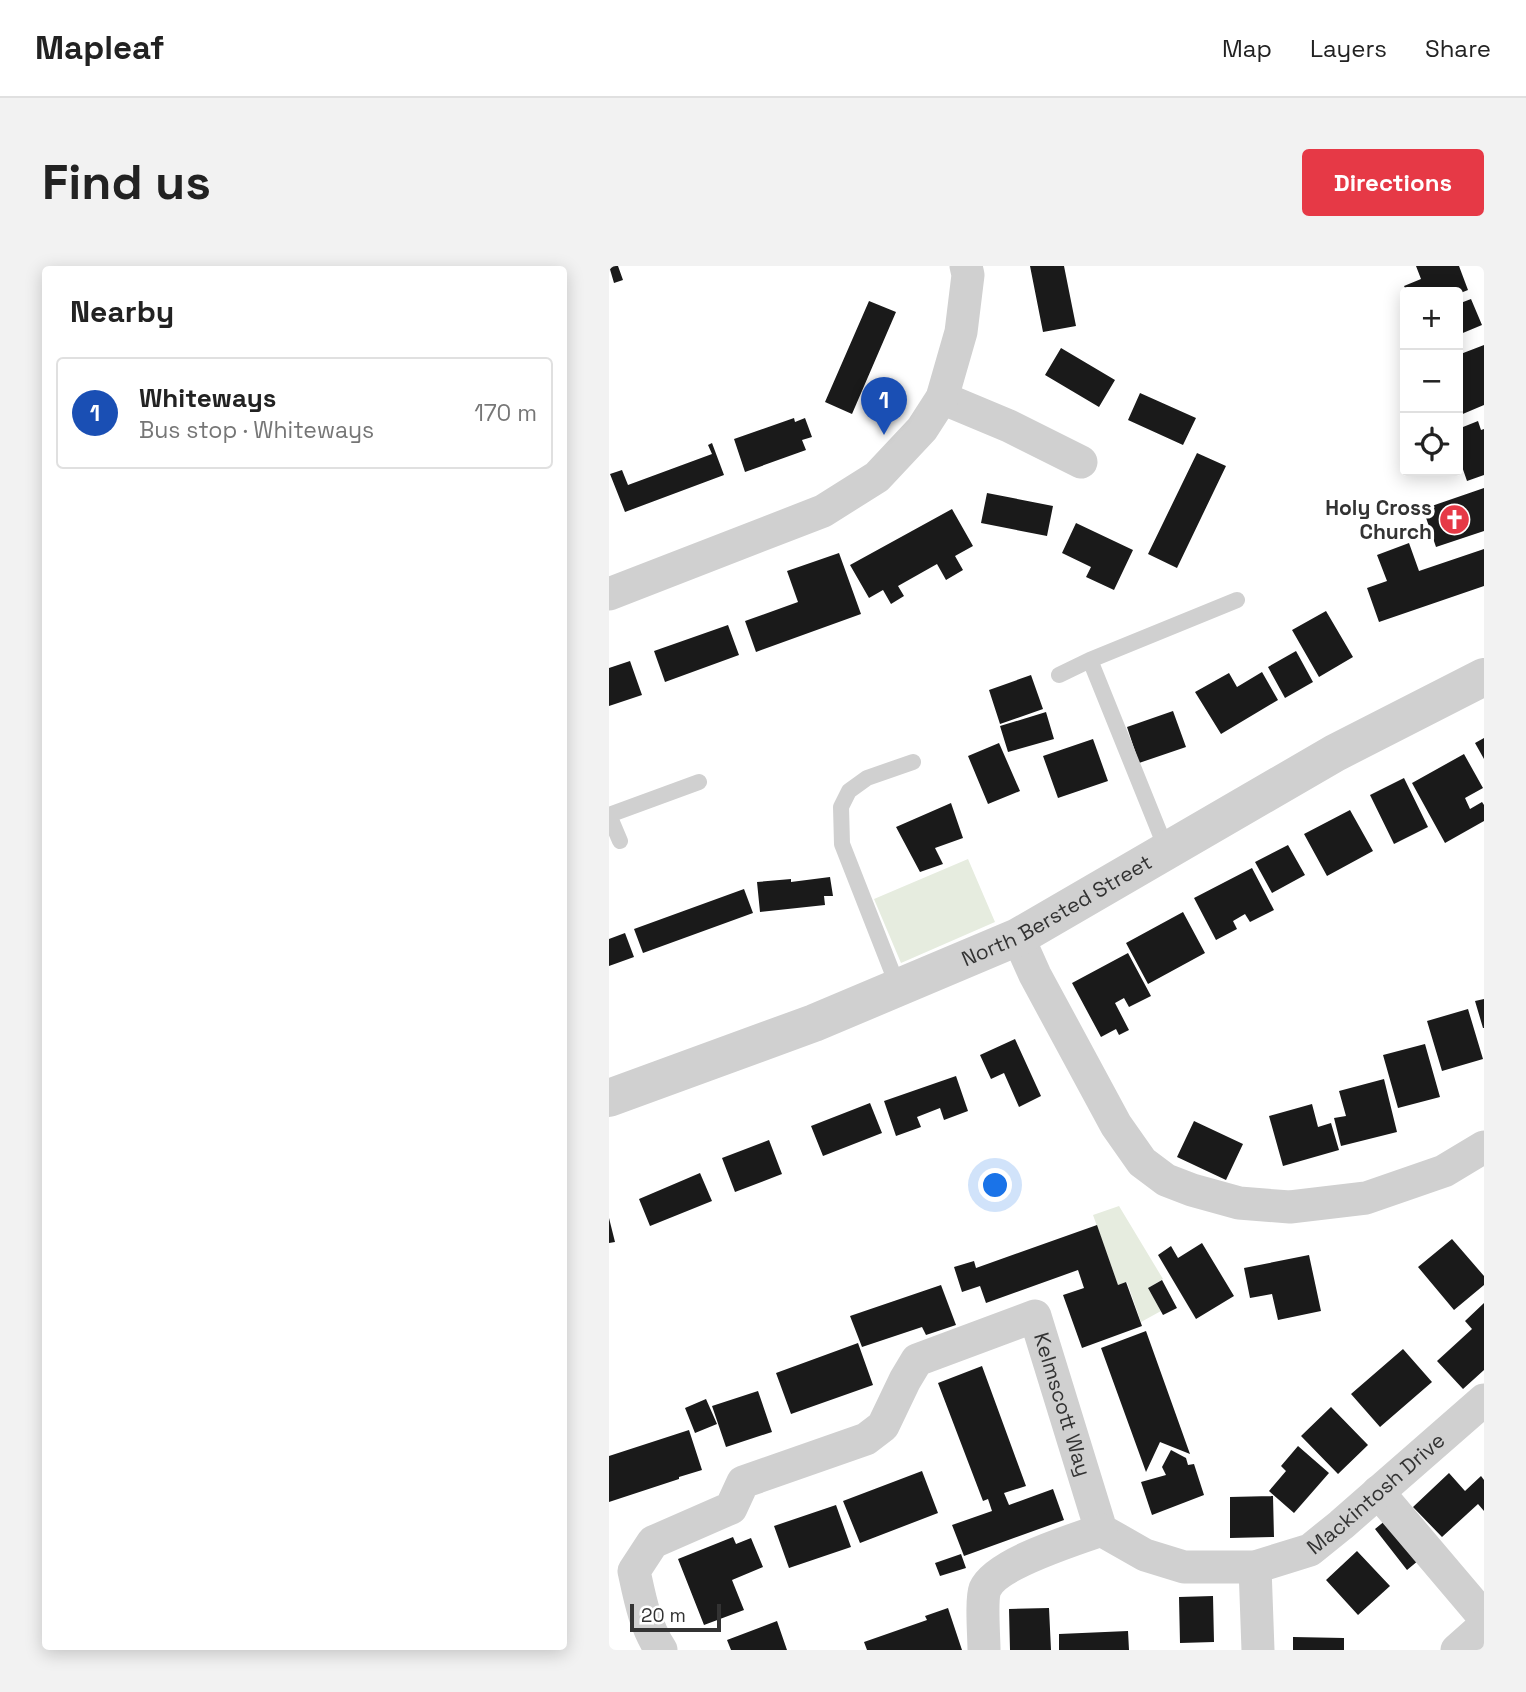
<!DOCTYPE html>
<meta charset="utf-8">
<style>
:root{--surface:#fff;--page:#f2f2f2;--text:#222;--muted:#767676;--line:#e0e0e0;--accent:#e63946}
body{margin:0;font-family:"Space Grotesk",sans-serif;background:var(--page);color:var(--text)}
.controls{position:absolute;right:21px;top:21px;display:grid;overflow:hidden;border-radius:7px;box-shadow:0 4px 18px #0003}
.controls button{width:63px;height:63px;display:grid;place-items:center;padding:0;border:0;border-bottom:2px solid var(--line);background:var(--surface);color:var(--text);font:35px sans-serif}
.scale{position:absolute;left:21px;bottom:18px;width:91px;box-sizing:border-box;padding-left:7px;border:4px solid #333;border-top:0;font-size:19px;line-height:24px;white-space:nowrap;color:#333;-webkit-text-stroke:5px #fff;paint-order:stroke}
.you{position:absolute;left:387px;top:920px;width:24px;height:24px;margin:-18px;border:5px solid #fff;border-radius:50%;background:#1a73e8;box-shadow:0 0 0 10px #1a73e833}
.badge{display:grid;place-items:center;width:46px;height:46px;border-radius:50%;background:var(--accent);color:#fff;font-size:23px;font-weight:700}
.pin{position:absolute;translate:-50% -58px;filter:drop-shadow(0 2px 4px #0008)}
.pin::after{content:'';position:absolute;top:37px;width:24px;height:21px;background:inherit;clip-path:polygon(0 0,100% 0,50% 100%)}
.list{margin:0;padding:0;list-style:none}
h2{display:flex;justify-content:space-between;align-items:center;height:91px;margin:0;padding:0 28px;font-size:30px}
h2 small{font-size:23px;font-weight:400;color:var(--muted)}
.list li{display:grid;grid-template-columns:46px 1fr auto;gap:21px;align-items:center;box-sizing:border-box;height:112px;margin:0 14px 14px;padding:0 14px;border:2px solid var(--line);border-radius:7px}
.list b{display:block;font-size:26px;white-space:nowrap}
.list p{margin:0;font-size:23px;white-space:nowrap;color:var(--muted)}
.list em{font-size:23px;font-style:normal;color:var(--muted)}
.icon{flex:none;width:38px;height:38px;fill:none;stroke:currentColor;stroke-width:2;stroke-linecap:round;stroke-linejoin:round}
.map{position:relative;flex:none;width:875px;height:1384px;overflow:hidden;border-radius:7px}
header{display:flex;align-items:center;gap:42px;box-sizing:border-box;height:98px;padding:0 35px;background:var(--surface);border-bottom:2px solid var(--line)}
header strong{font-size:33px}
nav{display:flex;gap:38px;margin-inline-start:auto;font-size:24px}
.intro{display:flex;align-items:center;justify-content:space-between;box-sizing:border-box;height:168px;padding:0 42px}
h1{margin:0;font-size:49px}
.button{padding:18px 32px;border-radius:7px;background:var(--accent);color:#fff;font-size:24px;font-weight:700}
main{display:flex;gap:42px;padding:0 42px}
aside{flex:1;background:var(--surface);border-radius:7px;box-shadow:0 4px 18px #0003}
.map>svg:first-child{display:block}
.green{fill:#e6ecdf}
.building{fill:#1a1a1a}
.lines{fill:none;stroke-linecap:round;stroke-linejoin:round}
.service{stroke:#d0d0d0;stroke-width:16}
.minor{stroke:#d0d0d0;stroke-width:33}
.tertiary{stroke:#d0d0d0;stroke-width:38}
.labels{text-anchor:middle;stroke-width:7;stroke-linejoin:round;paint-order:stroke}
.poi-label{font-size:21px;font-weight:bold;fill:#333;stroke:#fff;text-anchor:end}
.street-label{font-size:21px;fill:#333;stroke:#fff}
</style>
<header>
<strong>Mapleaf</strong>
<nav><a>Map</a><a>Layers</a><a>Share</a></nav>
</header>
<div class="intro"><h1>Find us</h1><a class="button">Directions</a></div>
<main>
<aside>
<h2>Nearby<small></small></h2>
<ul class="list">
<li><span class="badge" style="background:#1a4fb4">1</span><div><b>Whiteways</b><p>Bus stop · Whiteways</p></div><em>170 m</em></li>
</ul>
</aside>
<div class="map">
<svg width="875" height="1384" viewBox="0 0 875 1384">
<rect width="100%" height="100%" fill="#fff"/>
<path class="green" d="M 359,593 L 386,656 L 292,697 L 265,633 Z
M 510,940 L 554,1013 L 539,1022 L 552,1045 L 532,1056 L 518,1016 L 509,1019 L 484,949 Z"/>
<path class="building" d="M 0,0 L 9,0 L 14,14 L 5,17 Z
M 421,0 L 455,0 L 467,60 L 434,66 Z
M 807,0 L 850,0 L 859,24 L 849,28 L 849,26 L 798,26 L 795,20 L 812,13 Z
M 862,33 L 873,59 L 849,69 L 849,38 Z
M 260,35 L 287,46 L 243,148 L 216,136 Z
M 875,79 L 875,139 L 849,150 L 849,89 Z
M 452,82 L 506,114 L 490,141 L 436,109 Z
M 531,127 L 587,152 L 574,179 L 519,154 Z
M 185,152 L 186,156 L 196,152 L 203,171 L 193,174 L 197,184 L 136,206 L 125,173 Z
M 869,155 L 872,164 L 875,163 L 875,209 L 858,215 L 849,189 L 849,163 Z
M 103,177 L 115,209 L 16,246 L 1,208 L 13,204 L 19,219 L 103,188 L 99,179 Z
M 588,187 L 617,200 L 568,302 L 539,288 Z
M 875,222 L 875,265 L 827,281 L 814,243 Z
M 378,227 L 444,240 L 438,270 L 372,257 Z
M 343,243 L 364,280 L 346,290 L 354,304 L 337,314 L 328,298 L 289,320 L 295,330 L 282,338 L 274,324 L 260,332 L 241,299 Z
M 467,257 L 524,284 L 505,324 L 477,311 L 482,301 L 453,287 Z
M 800,277 L 810,305 L 875,283 L 875,320 L 770,356 L 758,322 L 778,315 L 768,289 Z
M 230,287 L 252,348 L 147,386 L 136,355 L 189,336 L 178,305 Z
M 717,345 L 744,391 L 710,411 L 683,364 Z
M 119,359 L 130,389 L 56,416 L 45,385 Z
M 687,385 L 704,416 L 676,432 L 659,401 Z
M 21,395 L 33,429 L 0,440 L 0,402 Z
M 653,406 L 669,434 L 612,468 L 586,426 L 620,407 L 628,421 Z
M 422,409 L 434,443 L 391,458 L 380,424 Z
M 564,445 L 577,481 L 530,497 L 518,461 Z
M 437,446 L 445,473 L 399,486 L 391,460 Z
M 875,472 L 875,493 L 866,477 Z
M 484,473 L 499,515 L 449,532 L 434,490 Z
M 390,477 L 411,525 L 379,538 L 359,490 Z
M 855,488 L 874,522 L 856,532 L 861,543 L 873,536 L 875,539 L 875,555 L 836,577 L 803,517 Z
M 795,512 L 819,561 L 785,578 L 761,529 Z
M 342,537 L 354,572 L 326,582 L 334,598 L 311,606 L 287,561 Z
M 741,544 L 764,585 L 718,610 L 695,568 Z
M 679,579 L 696,609 L 663,627 L 646,596 Z
M 643,602 L 665,644 L 641,656 L 636,648 L 624,655 L 628,663 L 607,674 L 585,632 Z
M 221,611 L 224,630 L 215,630 L 216,639 L 151,646 L 148,616 L 182,613 L 182,616 Z
M 135,623 L 144,647 L 34,687 L 25,663 Z
M 574,646 L 596,687 L 539,718 L 517,677 Z
M 16,667 L 25,691 L 0,700 L 0,673 Z
M 519,687 L 542,730 L 520,741 L 515,732 L 506,737 L 520,764 L 510,769 L 507,763 L 492,771 L 463,717 Z
M 875,733 L 875,762 L 874,762 L 866,735 Z
M 859,743 L 874,793 L 833,805 L 818,755 Z
M 406,773 L 432,830 L 410,841 L 395,807 L 382,813 L 371,789 Z
M 816,778 L 831,831 L 789,842 L 774,789 Z
M 347,810 L 359,845 L 335,854 L 331,842 L 308,851 L 312,861 L 287,870 L 275,835 Z
M 775,813 L 788,866 L 732,880 L 725,852 L 737,850 L 730,825 Z
M 261,837 L 273,867 L 214,890 L 202,860 Z
M 703,838 L 709,861 L 722,857 L 730,884 L 674,900 L 660,850 Z
M 585,855 L 634,878 L 617,914 L 568,891 Z
M 160,874 L 173,908 L 126,926 L 113,892 Z
M 91,907 L 103,935 L 41,960 L 30,933 Z
M 0,952 L 6,976 L 0,977 Z
M 488,959 L 509,1019 L 517,1016 L 533,1060 L 473,1082 L 454,1029 L 475,1022 L 469,1004 L 377,1037 L 371,1020 L 353,1026 L 345,1001 L 365,995 L 367,1002 Z
M 843,973 L 875,1010 L 875,1019 L 845,1044 L 809,1001 Z
M 593,977 L 625,1030 L 587,1053 L 549,989 L 562,980 L 569,992 Z
M 700,989 L 712,1045 L 669,1054 L 663,1028 L 641,1032 L 635,1002 Z
M 553,1014 L 568,1042 L 554,1049 L 539,1022 Z
M 332,1019 L 347,1059 L 317,1069 L 313,1061 L 253,1081 L 241,1050 Z
M 875,1037 L 875,1104 L 854,1123 L 828,1095 L 863,1063 L 856,1055 Z
M 537,1065 L 581,1188 L 551,1176 L 537,1206 L 492,1082 Z
M 249,1077 L 264,1119 L 182,1148 L 167,1107 Z
M 794,1083 L 823,1116 L 771,1161 L 742,1128 Z
M 373,1100 L 417,1220 L 395,1227 L 400,1239 L 444,1223 L 455,1254 L 355,1290 L 343,1259 L 383,1245 L 379,1233 L 374,1235 L 329,1117 Z
M 149,1125 L 163,1166 L 117,1181 L 103,1140 Z
M 97,1133 L 108,1158 L 86,1167 L 76,1142 Z
M 722,1141 L 759,1179 L 729,1208 L 692,1170 Z
M 80,1164 L 93,1204 L 70,1211 L 70,1213 L 0,1236 L 0,1190 Z
M 689,1180 L 720,1207 L 685,1247 L 660,1225 L 677,1205 L 672,1200 Z
M 562,1184 L 577,1192 L 579,1199 L 585,1198 L 595,1229 L 543,1249 L 532,1216 L 557,1209 L 553,1201 Z
M 313,1205 L 329,1247 L 251,1277 L 234,1235 Z
M 840,1207 L 856,1225 L 872,1210 L 875,1214 L 875,1245 L 869,1238 L 833,1271 L 804,1241 Z
M 664,1230 L 665,1271 L 621,1272 L 621,1231 Z
M 227,1239 L 242,1281 L 180,1302 L 165,1260 Z
M 777,1254 L 810,1294 L 798,1304 L 766,1263 Z
M 124,1271 L 127,1278 L 142,1272 L 154,1301 L 123,1314 L 135,1344 L 95,1359 L 69,1293 Z
M 748,1285 L 781,1320 L 749,1349 L 717,1314 Z
M 352,1288 L 357,1302 L 331,1310 L 326,1297 Z
M 604,1330 L 605,1376 L 571,1377 L 570,1331 Z
M 339,1342 L 353,1384 L 258,1384 L 255,1376 L 318,1354 L 316,1350 Z
M 440,1342 L 442,1384 L 401,1384 L 400,1343 Z
M 168,1355 L 178,1384 L 122,1384 L 118,1374 Z
M 519,1365 L 520,1384 L 450,1384 L 450,1368 Z
M 684,1371 L 735,1372 L 735,1384 L 684,1384 Z"/>
<g class="lines">
<path class="service" d="M 481,394 L 558,585
M 450,409 L 481,394 L 628,334
M 0,549 L 90,516
M 0,549 L 11,575
M 289,721 L 233,578 L 232,541 L 240,525 L 258,512 L 304,496"/>
<g class="minor">
<path d="M 333,132 L 400,160 L 472,196"/>
<path d="M 0,328 L 214,245 L 268,211 L 313,163 L 333,132 L 352,66 L 359,9 L 357,0"/>
<path d="M 409,671 L 426,709 L 507,859 L 533,896 L 557,914 L 583,924 L 630,937 L 681,941 L 757,932 L 835,905 L 875,881"/>
<path d="M 769,1226 L 875,1351"/>
<path d="M 646,1301 L 649,1384"/>
<path id="s1" d="M 52,1384 C 36,1360 31,1333 25,1305 L 44,1276 L 122,1242 L 134,1216 L 257,1173 L 274,1160 L 296,1114 L 308,1094 L 426,1050 L 492,1264 L 536,1289 L 575,1301 L 646,1301 L 701,1284 L 732,1259 L 875,1134"/>
<path d="M 375,1384 C 375,1371 372,1334 376,1323 C 387,1297 465,1274 492,1264"/>
<path d="M 848,1384 L 875,1360"/>
</g>
<path class="tertiary" id="s2" d="M 0,832 L 205,757 L 409,671 L 726,487 L 875,411"/>
</g>
<defs>
<symbol id="church-disc" viewBox="-11 -11 22 22"><circle r="9.5" fill="#e63946" stroke="#fff"/><path d="M-1.2-6h2.4v3.5h3.3v2.4h-3.3V6h-2.4V-.1h-3.3v-2.4h3.3Z" fill="#fff"/></symbol>
</defs>
<g fill-rule="evenodd">
<use href="#church-disc" x="828" y="236" width="35" height="35"/>
</g>
<g class="labels">
<g class="poi-label">
<text x="823" y="249">Holy Cross<tspan x="823" dy="24">Church</tspan></text>
</g>
<g class="street-label">
<text dy="7" stroke="none"><textPath href="#s2" startOffset="486">North Bersted Street</textPath></text>
<text dy="7" stroke="none"><textPath href="#s1" startOffset="677">Kelmscott Way</textPath></text>
<text dy="7" stroke="none"><textPath href="#s1" startOffset="1115">Mackintosh Drive</textPath></text>
</g>
</g>
</svg>
<div class="controls">
<button>+</button>
<button>−</button>
<button><svg class="icon" aria-label="locate" viewBox="0 0 24 24"><circle cx="12" cy="12" r="6"/><path d="M12 2v4M12 18v4M2 12h4M18 12h4"/></svg></button>
</div>
<div class="scale">20 m</div>
<div class="you"></div>
<div class="pin badge" style="left:275px;top:169px;background:#1a4fb4">1</div>
</div>
</main>
